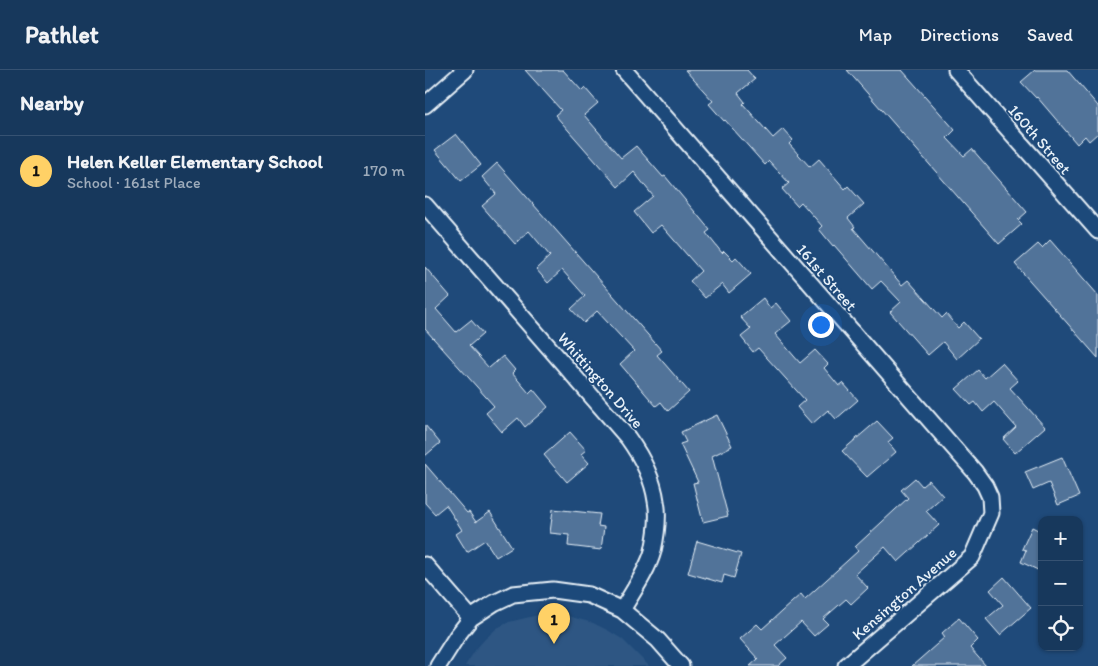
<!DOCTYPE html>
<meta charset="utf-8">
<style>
:root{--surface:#17385c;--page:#203f62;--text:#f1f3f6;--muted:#9eacbb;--line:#365272;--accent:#ffd166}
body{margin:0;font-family:Itim,sans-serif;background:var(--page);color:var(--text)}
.controls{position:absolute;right:15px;bottom:15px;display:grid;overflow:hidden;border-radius:10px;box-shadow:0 1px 4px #0004}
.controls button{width:45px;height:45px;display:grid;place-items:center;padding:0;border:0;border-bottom:1px solid var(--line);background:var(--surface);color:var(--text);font:25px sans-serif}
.you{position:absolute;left:395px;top:254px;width:18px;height:18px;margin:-12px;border:4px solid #fff;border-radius:50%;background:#1a73e8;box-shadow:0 0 0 8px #1a73e833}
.badge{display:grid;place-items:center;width:32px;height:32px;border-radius:50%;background:var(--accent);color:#111;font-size:16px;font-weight:700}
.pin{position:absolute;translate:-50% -41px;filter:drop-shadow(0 1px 2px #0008)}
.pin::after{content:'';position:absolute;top:26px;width:18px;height:15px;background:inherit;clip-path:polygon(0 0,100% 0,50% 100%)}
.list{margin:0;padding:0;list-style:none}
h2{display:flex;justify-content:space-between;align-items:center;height:65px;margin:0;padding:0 20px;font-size:21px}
h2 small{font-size:16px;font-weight:400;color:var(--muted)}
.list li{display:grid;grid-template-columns:32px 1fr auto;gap:15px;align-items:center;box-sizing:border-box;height:70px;padding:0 20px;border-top:1px solid var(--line)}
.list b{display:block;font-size:19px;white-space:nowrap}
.list p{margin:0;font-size:16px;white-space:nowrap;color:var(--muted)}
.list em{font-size:16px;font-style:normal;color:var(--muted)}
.icon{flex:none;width:28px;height:28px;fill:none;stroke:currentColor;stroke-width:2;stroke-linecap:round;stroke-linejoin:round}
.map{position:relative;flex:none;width:673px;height:596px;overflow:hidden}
header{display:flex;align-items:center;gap:30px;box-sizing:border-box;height:70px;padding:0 25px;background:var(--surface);border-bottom:1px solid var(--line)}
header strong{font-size:24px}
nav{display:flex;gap:28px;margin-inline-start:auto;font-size:18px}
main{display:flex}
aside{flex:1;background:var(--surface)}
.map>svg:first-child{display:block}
.built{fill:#2e5683}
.building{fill:#517399;stroke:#e8f1f8}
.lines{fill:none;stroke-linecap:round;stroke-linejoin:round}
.minor-casing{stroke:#e8f1f8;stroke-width:19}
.minor{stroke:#1f4a7a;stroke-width:15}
.labels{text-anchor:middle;stroke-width:4;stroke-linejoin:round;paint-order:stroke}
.street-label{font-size:16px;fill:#e8f1f8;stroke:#1f4a7a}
</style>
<header>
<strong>Pathlet</strong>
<nav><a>Map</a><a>Directions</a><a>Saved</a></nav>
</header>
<main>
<aside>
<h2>Nearby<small></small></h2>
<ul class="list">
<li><span class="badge">1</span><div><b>Helen Keller Elementary School</b><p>School · 161st Place</p></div><em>170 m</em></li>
</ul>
</aside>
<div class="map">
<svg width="673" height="596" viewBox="0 0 673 596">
<rect width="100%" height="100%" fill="#1f4a7a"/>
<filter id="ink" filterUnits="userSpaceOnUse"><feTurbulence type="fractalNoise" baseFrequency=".02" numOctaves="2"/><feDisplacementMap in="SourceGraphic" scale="10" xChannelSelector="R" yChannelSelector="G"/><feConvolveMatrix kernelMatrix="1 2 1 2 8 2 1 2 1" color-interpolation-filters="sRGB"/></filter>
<g filter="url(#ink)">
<path class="built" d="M 136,544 L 168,553 L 184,561 L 197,569 L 224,596 L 40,596 L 51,579 L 59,570 L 72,558 L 84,552 L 113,545 Z"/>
<path class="building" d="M 100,0 L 138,0 L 157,21 L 160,18 L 173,33 L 159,45 L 196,88 L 211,76 L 238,107 L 240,106 L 285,160 L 281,163 L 297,183 L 299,181 L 308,190 L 311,187 L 326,204 L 304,223 L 297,214 L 280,228 L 265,211 L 276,201 L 236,155 L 226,163 L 209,142 L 228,126 L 209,102 L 193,117 L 130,45 L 136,40 Z
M 260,0 L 322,0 L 330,9 L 313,23 L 320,32 L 318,34 L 348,68 L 358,59 L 368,70 L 364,74 L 385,97 L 394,89 L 420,119 L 423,116 L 439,134 L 423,148 L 430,157 L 428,158 L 477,215 L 483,210 L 517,248 L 521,244 L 533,258 L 539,252 L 554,269 L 532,289 L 518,272 L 503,285 L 465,242 L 476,232 L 456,211 L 447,219 L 409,175 L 408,176 L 394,159 L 397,156 L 376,132 L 372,136 L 357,119 L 364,113 L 344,91 L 340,95 L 300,50 L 299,51 L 284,34 L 288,31 Z
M 422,0 L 477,0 L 530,60 L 522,68 L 539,86 L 547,79 L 602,142 L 593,150 L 597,154 L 574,174 Z
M 610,0 L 642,0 L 673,36 L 673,63 L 664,71 L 660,66 L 652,74 L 612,27 L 611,28 L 596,12 Z
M 31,64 L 56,95 L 36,111 L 10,80 Z
M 72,93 L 237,281 L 232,285 L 264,322 L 243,341 L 236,332 L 231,336 L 195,294 L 209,281 L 172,241 L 159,253 L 146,239 L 160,226 L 137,200 L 123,213 L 111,199 L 125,186 L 104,161 L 90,174 L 57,136 L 71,124 L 57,107 Z
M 625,170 L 673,225 L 673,288 L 590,194 L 613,174 L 617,178 Z
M 0,197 L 25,226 L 11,239 L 31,262 L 46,250 L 58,264 L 44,276 L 64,298 L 78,286 L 90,300 L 87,303 L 104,323 L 108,319 L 123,337 L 100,357 L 93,348 L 77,362 L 61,343 L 69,336 L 0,259 Z
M 338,228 L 345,238 L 351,233 L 366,251 L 350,264 L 375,293 L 390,280 L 403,294 L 399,298 L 414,316 L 418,313 L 433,330 L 411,349 L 403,340 L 387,354 L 372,337 L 380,330 L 333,278 L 328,282 L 316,267 L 326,259 L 315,247 Z
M 577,293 L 593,311 L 585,318 L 620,357 L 590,383 L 578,369 L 591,357 L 569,332 L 558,342 L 550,332 L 546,335 L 531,319 L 553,300 L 560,308 Z
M 292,345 L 307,376 L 287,386 L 303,446 L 278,452 L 268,413 L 273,412 L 255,374 L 261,372 L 256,362 Z
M 452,351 L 468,368 L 463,372 L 471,382 L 442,407 L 417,381 Z
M 0,355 L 15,373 L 0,386 Z
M 145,362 L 161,380 L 156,384 L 164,393 L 142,412 L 119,385 Z
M 637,387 L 654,426 L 633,435 L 624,413 L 608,420 L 600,402 Z
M 0,394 L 42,443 L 44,442 L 51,452 L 65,442 L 87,477 L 71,487 L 60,470 L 42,482 L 31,464 L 37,460 L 21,435 L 10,444 L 0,433 Z
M 490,408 L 497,416 L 504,410 L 518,426 L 501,441 L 514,455 L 473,492 L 460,477 L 430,504 L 443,518 L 426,534 L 421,529 L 398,549 L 403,554 L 389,566 L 376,552 L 350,575 L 362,588 L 353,596 L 325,596 L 333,589 L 315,569 L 332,554 L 337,559 L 376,524 L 380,529 L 433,481 L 430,477 L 483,428 L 476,420 Z
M 128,439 L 175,444 L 173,456 L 179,457 L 176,480 L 143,476 L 144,465 L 125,463 Z
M 607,457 L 617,462 L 617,502 L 596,492 L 601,480 L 597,479 Z
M 272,471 L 316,484 L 309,508 L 299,505 L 297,513 L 263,503 Z
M 579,507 L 606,538 L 575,565 L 561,549 L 578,535 L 565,520 Z
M 534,548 L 553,570 L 545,578 L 561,596 L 487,596 L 520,567 L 517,563 Z"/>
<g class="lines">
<defs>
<path id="minor" d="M 199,0 L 550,402 L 560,416 L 565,427 L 566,443 L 547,487 L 421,596
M 531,0 L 673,161
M 0,35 L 40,0
M 0,135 L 203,368 C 216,386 228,409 231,431 C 234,445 231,467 228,481 C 223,500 207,523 197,540
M 0,495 L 46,548
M 13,596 L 32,566 L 46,548 L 69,533 L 88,524 L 128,520 L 164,525 L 197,540 L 233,570 L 256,596"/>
</defs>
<use href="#minor" class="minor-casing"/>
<use href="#minor" class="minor"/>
</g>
</g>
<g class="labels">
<g class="street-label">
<text transform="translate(615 69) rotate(49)" y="6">160th Street</text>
<text transform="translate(402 207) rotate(49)" y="6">161st Street</text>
<text transform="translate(176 310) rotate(49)" y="6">Whittington Drive</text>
<text transform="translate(479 523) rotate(-41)" y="6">Kensington Avenue</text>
</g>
</g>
</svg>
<div class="controls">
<button>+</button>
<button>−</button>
<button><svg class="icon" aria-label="locate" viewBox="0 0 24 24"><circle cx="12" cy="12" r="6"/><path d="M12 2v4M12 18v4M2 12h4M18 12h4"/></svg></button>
</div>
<div class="you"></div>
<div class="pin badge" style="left:129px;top:574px">1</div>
</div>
</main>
